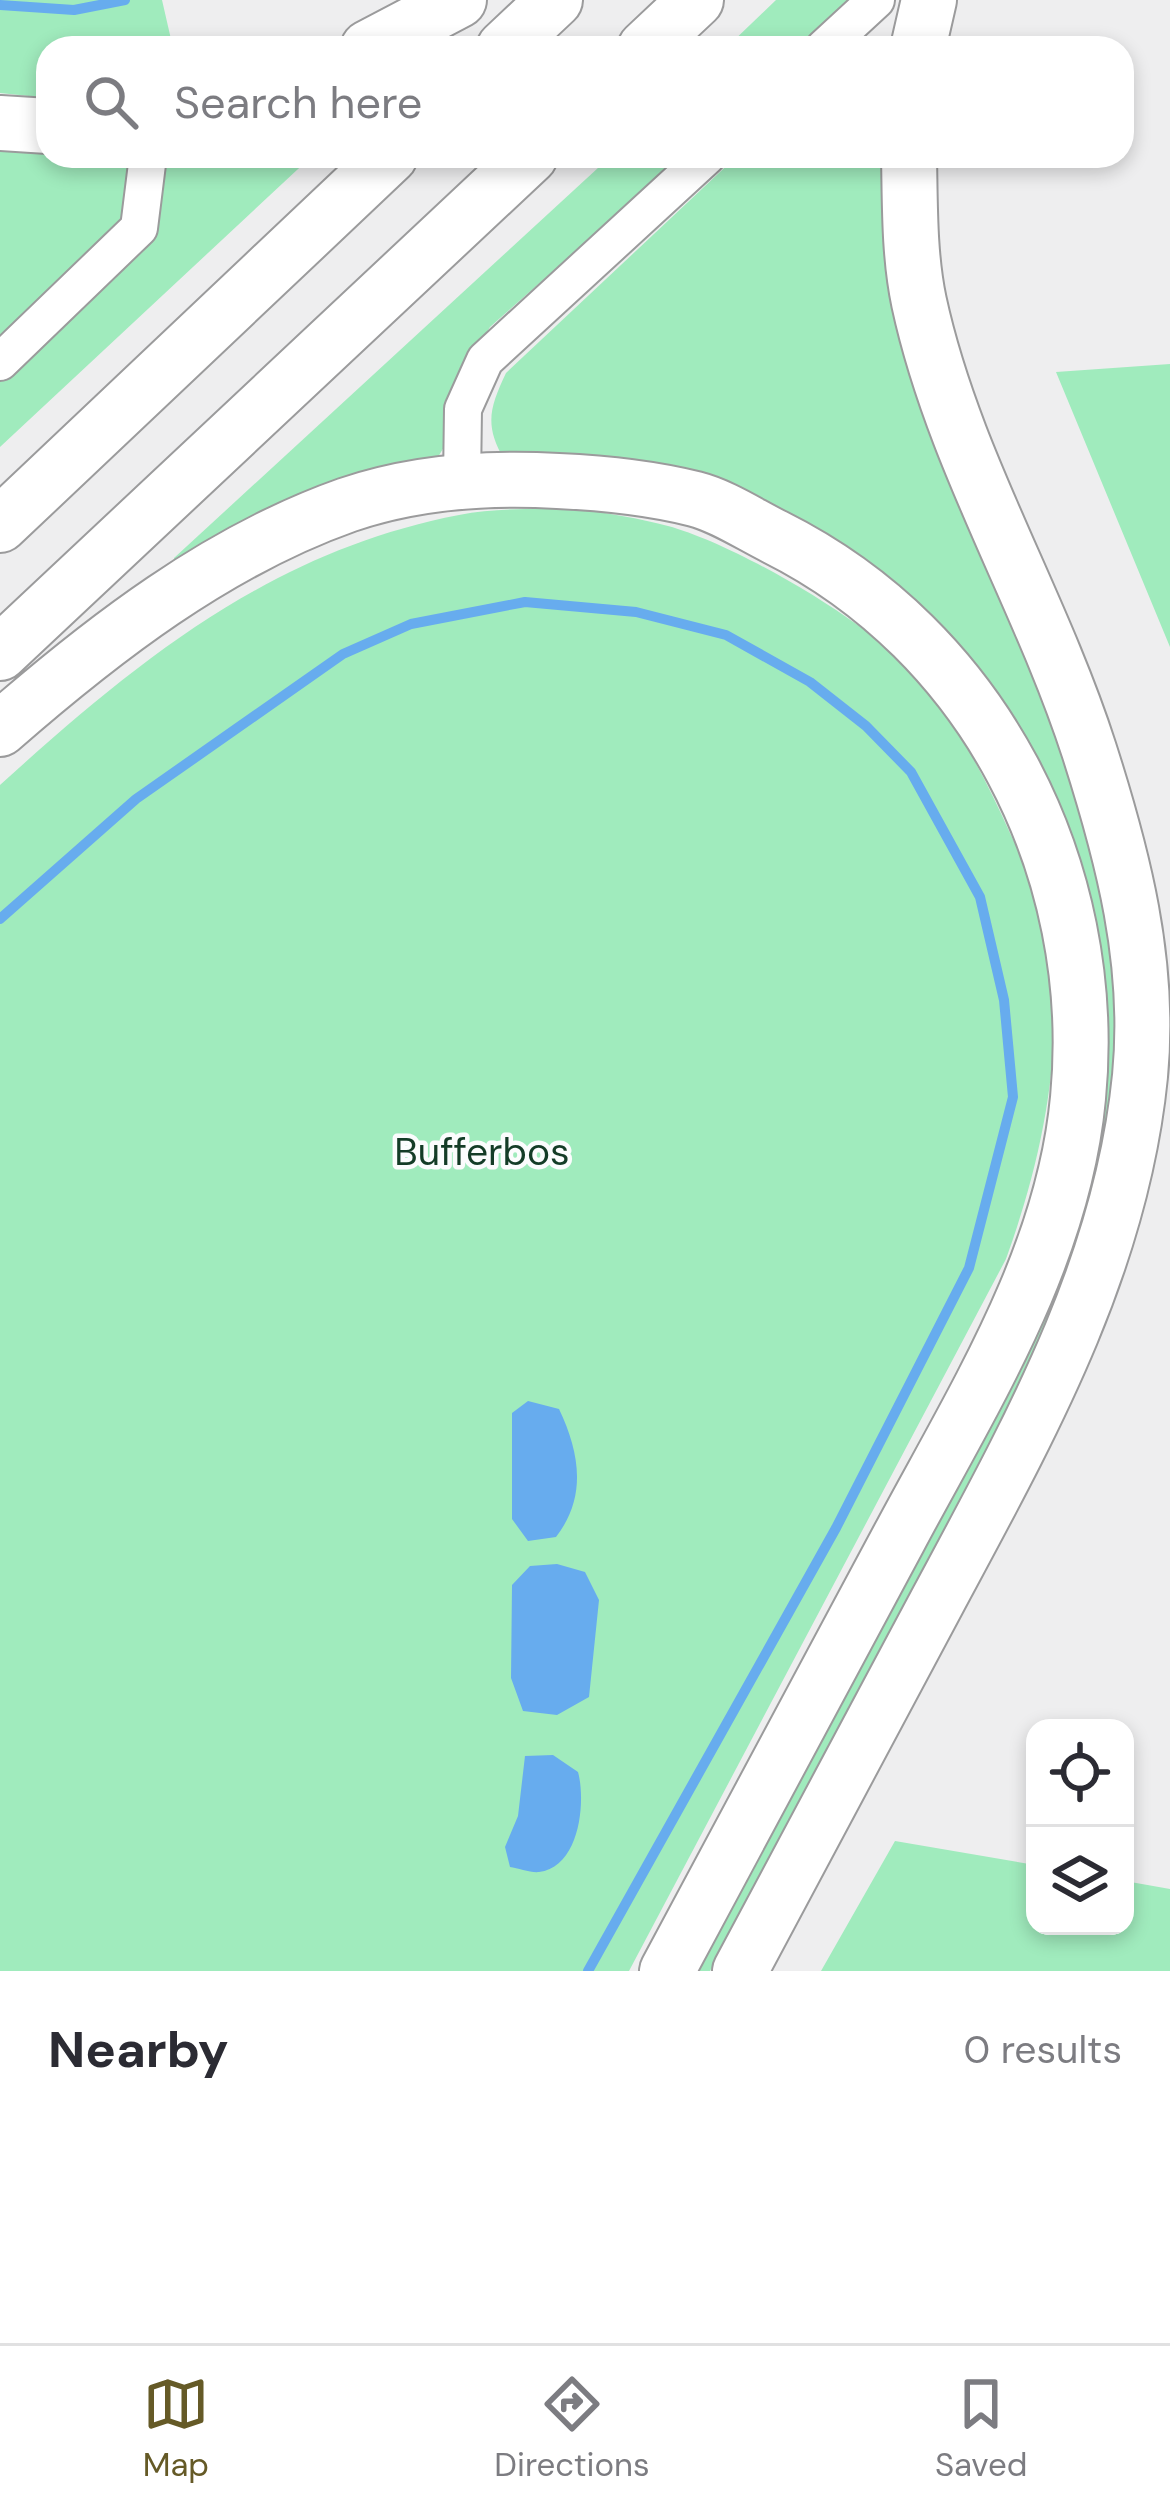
<!DOCTYPE html>
<style>
:root{--surface:#fff;--page:#f2f2f3;--text:#2b2b33;--muted:#7c7c81;--line:#e1e1e2;--accent:#655a27}
body{margin:0;font-family:"DM Sans",sans-serif;background:var(--page);color:var(--text)}
.controls{position:absolute;right:36px;bottom:36px;display:grid;overflow:hidden;border-radius:24px;box-shadow:0 6px 18px #0003}
.controls button{width:108px;height:108px;display:grid;place-items:center;padding:0;border:0;border-bottom:3px solid var(--line);background:var(--surface);color:var(--text);font:60px sans-serif}
.list{margin:0;padding:0;list-style:none}
h2{display:flex;justify-content:space-between;align-items:center;height:156px;margin:0;padding:0 48px;font-size:51px}
h2 small{font-size:39px;font-weight:400;color:var(--muted)}
.icon{flex:none;width:66px;height:66px;fill:none;stroke:currentColor;stroke-width:2;stroke-linecap:round;stroke-linejoin:round}
.map{position:relative;flex:none;width:1170px;height:1971px;overflow:hidden}
.search{position:absolute;background:var(--surface);box-shadow:0 6px 18px #0003;left:36px;right:36px;top:36px;height:132px;display:flex;align-items:center;gap:30px;box-sizing:border-box;padding:0 42px;border-radius:36px;color:var(--muted);font-size:45px}
.sheet{height:372px;background:var(--surface)}
nav{display:flex;justify-content:space-around;align-items:center;box-sizing:border-box;height:168px;border-top:3px solid var(--line);background:var(--surface);font-size:33px;color:var(--muted)}
nav a{display:grid;justify-items:center;gap:6px}
nav .on{color:var(--accent)}
.map>svg:first-child{display:block}
.green{fill:#a0ebbd}
.water{fill:#67acee}
.lines{fill:none;stroke-linecap:round;stroke-linejoin:round}
.stream{stroke:#67acee;stroke-width:10}
.minor-casing{stroke:#9b9b9c;stroke-width:40}
.highway-casing{stroke:#9b9b9c;stroke-width:58}
.minor{stroke:#fff;stroke-width:36}
.highway{stroke:#fff;stroke-width:54}
.labels{text-anchor:middle;stroke-width:9;stroke-linejoin:round;paint-order:stroke}
.park-label{font-size:39px;fill:#143c27;stroke:#fbfcfd}
</style>
<div class="map">
<svg width="1170" height="1971" viewBox="0 0 1170 1971">
<rect width="100%" height="100%" fill="#eeeeef"/>
<path class="green" d="M 0,0 L 162,0 L 173,48 L 48,48 L 48,98 L 0,93 Z
M 776,0 L 854,0 L 800,48 L 726,48 Z
M 0,141 L 48,142 L 48,156 L 312,156 L 0,447 Z
M 611,156 L 683,156 L 490,327 L 456,383 L 447,442 L 438,457 L 174,567 L 174,558 Z
M 737,156 L 885,156 L 1067,740 L 1120,943 L 1110,1189 L 1005,1426 L 710,1971 L 684,1971 L 1039,1310 L 1085,904 L 841,555 L 504,459 C 484,425 490,407 506,373 Z
M 1170,364 L 1170,647 L 1056,372 Z
M 578,508 C 608,514 639,518 668,526 C 739,545 886,631 930,690 C 962,733 988,784 1010,833 C 1021,857 1037,883 1043,909 C 1070,1025 1046,1149 1006,1259 L 629,1971 L 0,1971 L 0,785 C 138,660 272,551 459,515 C 497,507 540,510 578,508 Z
M 895,1841 L 1035,1865 L 1035,1926 L 1125,1926 L 1125,1881 L 1170,1889 L 1170,1971 L 821,1971 Z"/>
<path class="water" d="M 528,1401 L 559,1409 C 580,1453 587,1497 556,1537 L 528,1541 L 512,1519 L 512,1413 Z
M 557,1564 L 585,1572 L 599,1600 L 589,1697 L 557,1715 L 523,1711 L 511,1678 L 512,1585 L 530,1566 Z
M 553,1755 L 578,1772 C 586,1801 580,1867 539,1872 C 531,1873 518,1868 510,1867 L 505,1847 L 518,1816 L 525,1756 Z"/>
<g class="lines">
<path class="stream" d="M 0,5 L 74,10 L 125,0
M 0,919 L 136,799 L 343,654 L 411,624 L 525,602 L 636,612 L 726,635 L 810,682 L 866,726 L 911,772 L 980,897 L 1004,1000 L 1013,1097 L 969,1268 L 836,1528 L 588,1971"/>
<defs>
<path id="minor" d="M 824,48 L 876,0
M 0,362 L 139,228 L 148,156
M 462,481 L 463,409 L 485,360 L 707,156"/>
<path id="highway" d="M 368,48 L 459,0
M 504,48 L 555,0
M 645,48 L 696,0
M 918,48 L 929,0
M 0,123 L 48,126
M 0,525 L 390,156
M 0,653 L 530,156
M 0,729 C 103,639 217,551 347,505 C 414,482 488,477 558,481 C 604,483 651,488 695,499 C 722,506 749,524 775,537 C 983,641 1100,868 1078,1098 C 1063,1259 973,1399 899,1538 C 822,1683 744,1827 667,1971
M 740,1971 C 806,1847 872,1724 938,1600 C 1028,1432 1121,1268 1140,1076 C 1151,963 1123,856 1089,750 C 1040,598 953,459 919,302 C 909,255 910,204 909,156"/>
</defs>
<use href="#minor" class="minor-casing"/>
<use href="#highway" class="highway-casing"/>
<use href="#minor" class="minor"/>
<use href="#highway" class="highway"/>
</g>
<g class="labels">
<g class="park-label">
<text x="482" y="1165">Bufferbos</text>
</g>
</g>
</svg>
<div class="controls">
<button><svg class="icon" aria-label="locate" viewBox="0 0 24 24"><circle cx="12" cy="12" r="6"/><path d="M12 2v4M12 18v4M2 12h4M18 12h4"/></svg></button>
<button><svg class="icon" aria-label="layers" viewBox="0 0 24 24"><path d="M12 4l9 5-9 5-9-5zM3 14l9 5 9-5"/></svg></button>
</div>
<div class="search"><svg class="icon" aria-label="search" viewBox="0 0 24 24"><circle cx="10" cy="10" r="6"/><path d="M15 15l6 6"/></svg>Search here</div>
</div>
<section class="sheet">
<h2>Nearby<small>0 results</small></h2>
<ul class="list">
</ul>
</section>
<nav>
<a class="on"><svg class="icon" aria-label="map" viewBox="0 0 24 24"><path d="M3 6l6-2 6 2 6-2v14l-6 2-6-2-6 2zM9 4v14M15 6v14"/></svg>Map</a>
<a><svg class="icon" aria-label="directions" viewBox="0 0 24 24"><path d="M12 3l9 9-9 9-9-9zM9 14v-3h6M13 9l2 2-2 2"/></svg>Directions</a>
<a><svg class="icon" aria-label="saved" viewBox="0 0 24 24"><path d="M7 4h10v16l-5-4-5 4z"/></svg>Saved</a>
</nav>
